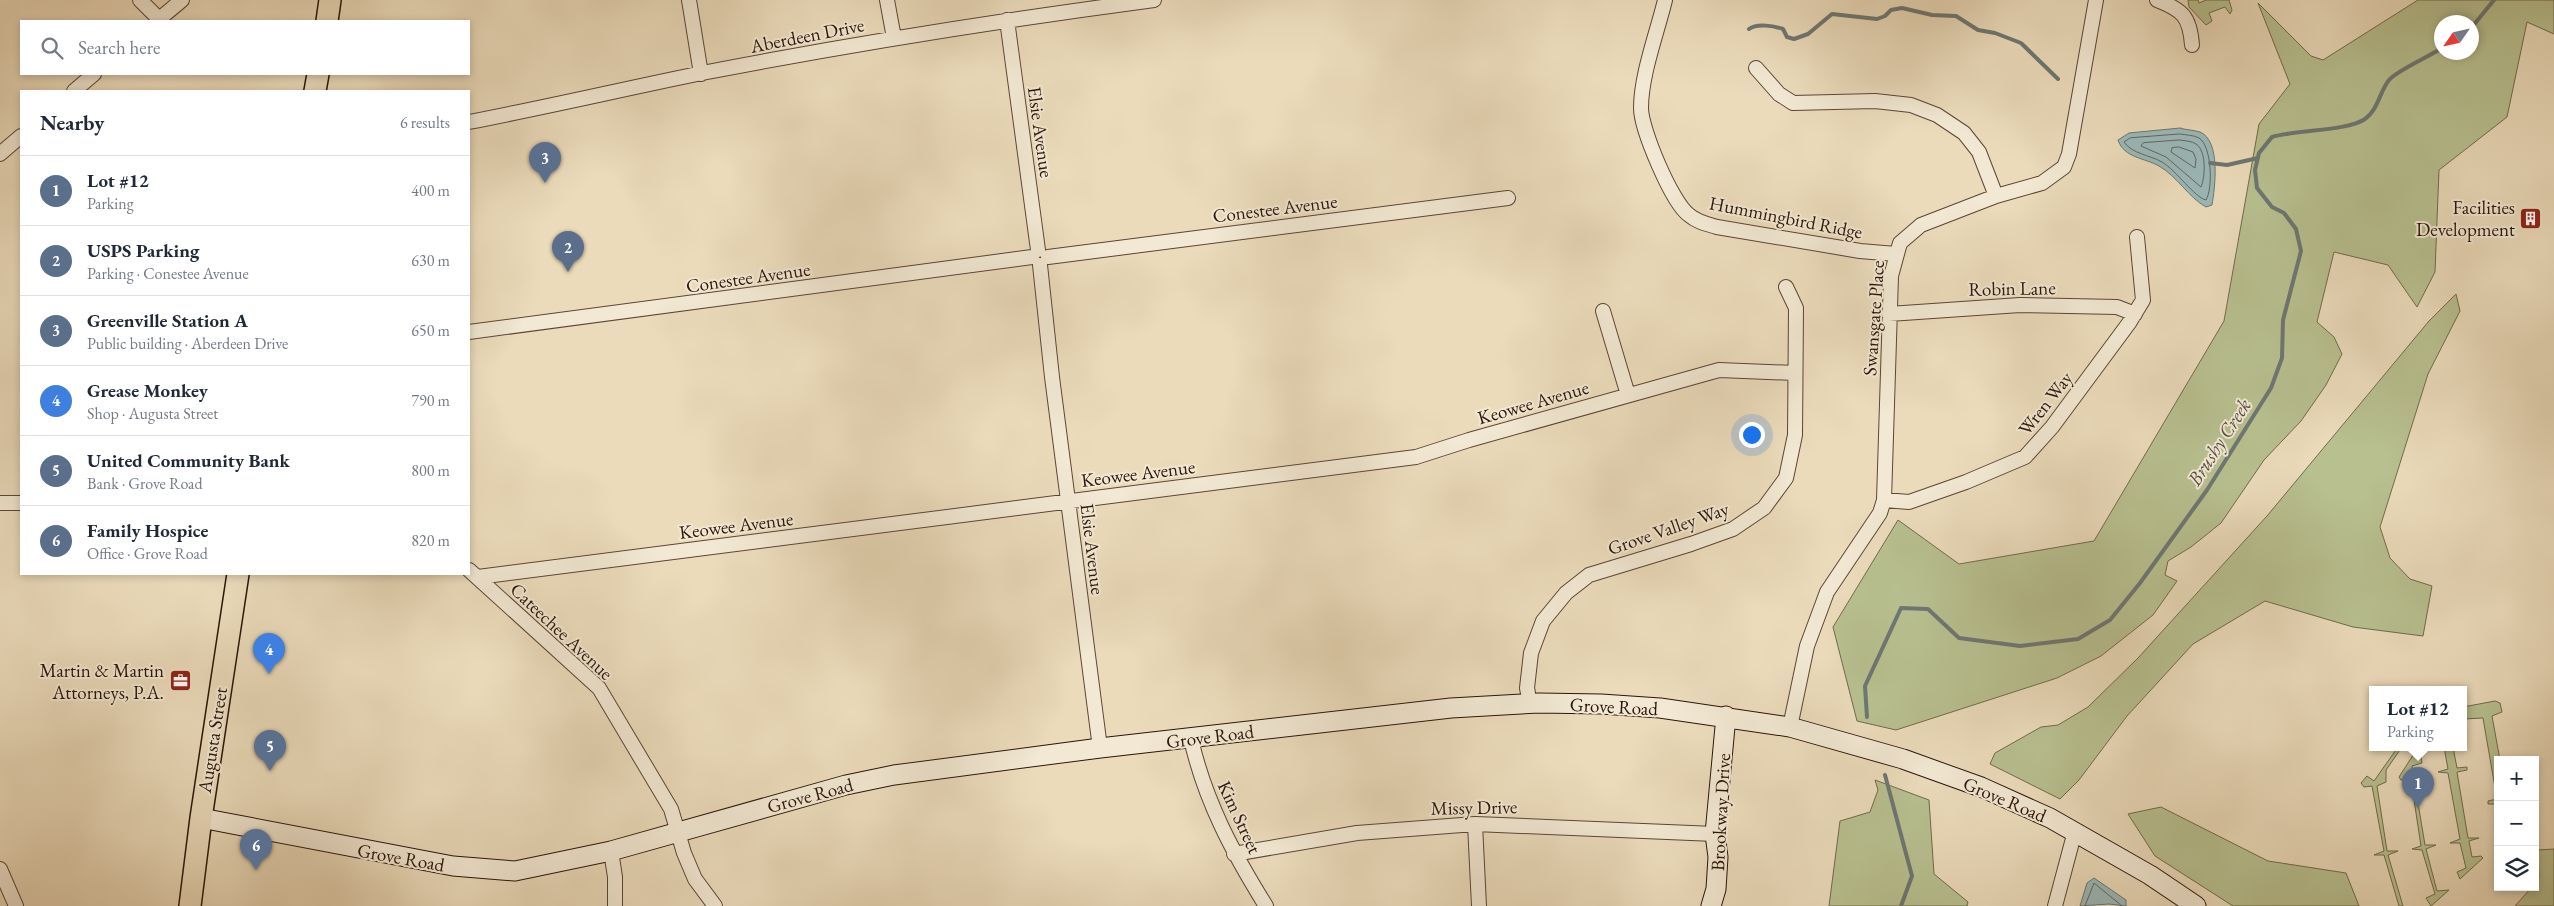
<!DOCTYPE html>
<meta charset="utf-8">
<style>
:root{--surface:#fff;--page:#f6f6f7;--text:#1f2937;--muted:#747a83;--line:#e0e1e3;--accent:#0f766e}
body{margin:0;font-family:"EB Garamond",serif;background:var(--page);color:var(--text)}
.controls{position:absolute;right:15px;bottom:15px;display:grid;overflow:hidden;border-radius:0px;box-shadow:0 2px 8px #0003}
.controls button{width:45px;height:45px;display:grid;place-items:center;padding:0;border:0;border-bottom:1px solid var(--line);background:var(--surface);color:var(--text);font:25px sans-serif}
.compass{position:absolute;left:2434px;top:15px;width:45px;height:45px;border-radius:50%;background:var(--surface);box-shadow:0 2px 8px #0003;rotate:236deg}
.you{position:absolute;left:1751px;top:434px;width:18px;height:18px;margin:-12px;border:4px solid #fff;border-radius:50%;background:#1a73e8;box-shadow:0 0 0 8px #1a73e833}
.badge{display:grid;place-items:center;width:32px;height:32px;border-radius:50%;background:var(--accent);color:#fff;font-size:16px;font-weight:700}
.pin{position:absolute;translate:-50% -41px;filter:drop-shadow(0 1px 2px #0008)}
.pin::after{content:'';position:absolute;top:26px;width:18px;height:15px;background:inherit;clip-path:polygon(0 0,100% 0,50% 100%)}
.popup{position:absolute;left:2369px;top:686px;width:98px;height:65px;box-sizing:border-box;display:grid;place-content:center;border-radius:0px;background:var(--surface);filter:drop-shadow(0 1px 4px #0005);font-size:16px;white-space:nowrap;color:var(--muted)}
.popup b{font-size:19px;color:var(--text)}
.popup::after{content:'';position:absolute;left:50%;top:100%;margin-left:-10px;border:10px solid transparent;border-top-color:var(--surface)}
.list{margin:0;padding:0;list-style:none}
h2{display:flex;justify-content:space-between;align-items:center;height:65px;margin:0;padding:0 20px;font-size:21px}
h2 small{font-size:16px;font-weight:400;color:var(--muted)}
.list li{display:grid;grid-template-columns:32px 1fr auto;gap:15px;align-items:center;box-sizing:border-box;height:70px;padding:0 20px;border-top:1px solid var(--line)}
.list b{display:block;font-size:19px;white-space:nowrap}
.list p{margin:0;font-size:16px;white-space:nowrap;color:var(--muted)}
.list em{font-size:16px;font-style:normal;color:var(--muted)}
.icon{flex:none;width:28px;height:28px;fill:none;stroke:currentColor;stroke-width:2;stroke-linecap:round;stroke-linejoin:round}
.map{position:relative;flex:none;width:2554px;height:906px;overflow:hidden}
.search{position:absolute;background:var(--surface);box-shadow:0 2px 8px #0003;left:20px;top:20px;width:450px;height:55px;display:flex;align-items:center;gap:12px;box-sizing:border-box;padding:0 18px;border-radius:0px;color:var(--muted);font-size:19px}
.panel{position:absolute;background:var(--surface);box-shadow:0 2px 8px #0003;left:20px;top:90px;width:450px;height:485px;border-radius:0px}
.map>svg:first-child{display:block}
.green{fill:#b8c090;stroke:#716a4c;fill-rule:evenodd}
.water{fill:#9bb9b9;stroke:#6e7773}
.lines{fill:none;stroke-linecap:round;stroke-linejoin:round}
.shore{stroke:#626761;stroke-width:1}
.stream{stroke:#6e7773;stroke-width:4}
.street-casing{stroke:#5a4636;stroke-width:16}
.secondary-casing{stroke:#2a1509;stroke-width:21}
.primary-casing{stroke:#2a1509;stroke-width:24}
.street{stroke:#f2e8d3;stroke-width:14}
.secondary{stroke:#f2e8d3;stroke-width:19}
.primary{stroke:#ebdbbb;stroke-width:21}
.labels{text-anchor:middle;stroke-width:4;stroke-linejoin:round;paint-order:stroke}
.street-label{font-size:19px;fill:#2a1509;stroke:#f2e8d3}
.poi-label{font-size:19px;fill:#2a1509;stroke:#f2e8d3;text-anchor:end}
.water-label{font-size:20px;font-style:italic;fill:#524e47;stroke:#f2e8d3}
</style>
<div class="map">
<svg width="2554" height="906" viewBox="0 0 2554 906">
<rect width="100%" height="100%" fill="#ebdbbb"/>
<filter id="stains"><feTurbulence type="fractalNoise" baseFrequency=".004" numOctaves="4"/><feColorMatrix values="0 0 0 0 .2 0 0 0 0 .09 0 0 0 0 .02 0 0 0 .5 -.17"/></filter>
<radialGradient id="worn" r=".72"><stop offset=".6" stop-color="#630" stop-opacity="0"/><stop offset="1" stop-color="#630" stop-opacity=".3"/></radialGradient>
<path class="green" d="M 2188,0 L 2198,0 L 2199,3 L 2206,0 L 2229,0 L 2232,10 L 2230,14 L 2225,7 L 2209,13 L 2212,21 L 2206,25 L 2189,7 Z
M 2418,0 L 2554,0 L 2554,34 L 2527,22 L 2507,117 L 2439,170 L 2435,272 L 2417,307 L 2388,265 L 2334,252 L 2317,322 L 2334,337 L 2342,354 L 2326,385 L 2301,421 L 2264,460 L 2221,523 L 2191,547 L 2168,561 L 2165,575 L 2177,581 L 2153,615 L 2101,656 L 2057,678 L 1896,730 L 1857,721 L 1833,627 L 1898,520 L 1959,564 L 2094,541 L 2224,321 L 2259,124 L 2290,84 L 2258,3 L 2311,56 L 2323,60 ZM 2442,22 L 2472,22 L 2472,52 L 2442,52 Z
M 2456,294 L 2460,311 L 2428,374 L 2380,527 L 2390,558 L 2410,579 L 2432,586 L 2423,636 L 2353,627 L 2265,601 L 2193,644 L 2127,716 L 2079,780 L 2060,799 L 1990,764 L 1995,753 L 2041,727 L 2058,725 L 2088,707 L 2138,658 L 2267,516 L 2429,321 Z
M 2495,701 L 2500,703 L 2502,712 L 2492,716 L 2500,760 L 2498,760 L 2498,804 L 2488,804 L 2488,801 L 2497,799 L 2483,718 L 2464,719 L 2463,707 Z
M 2398,747 L 2402,747 L 2386,770 L 2386,782 L 2377,786 L 2387,851 L 2398,851 L 2388,855 L 2403,906 L 2399,906 L 2384,855 L 2374,855 L 2384,851 L 2372,786 L 2364,787 L 2361,783 L 2367,776 L 2374,781 Z
M 2444,747 L 2453,747 L 2457,768 L 2467,767 L 2467,770 L 2457,772 L 2468,838 L 2479,838 L 2469,841 L 2472,857 L 2481,856 L 2483,858 L 2460,879 L 2457,872 L 2466,868 L 2460,843 L 2450,843 L 2460,839 L 2448,773 L 2438,772 L 2448,769 Z
M 2417,749 L 2420,750 L 2422,763 L 2412,766 L 2413,775 L 2424,774 L 2425,776 L 2414,779 L 2425,845 L 2436,845 L 2426,849 L 2437,891 L 2449,890 L 2431,906 L 2426,898 L 2435,894 L 2422,850 L 2412,849 L 2421,846 L 2411,780 L 2401,780 L 2399,777 Z
M 1875,780 L 1929,800 L 1934,874 L 1968,902 L 1967,906 L 1829,906 L 1840,821 L 1870,812 L 1878,790 Z
M 2161,807 L 2268,861 L 2346,873 L 2359,906 L 2233,906 L 2155,856 L 2128,814 Z
M 2554,849 L 2554,906 L 2515,906 L 2532,887 L 2535,887 L 2539,878 L 2538,850 Z"/>
<path class="water" d="M 2180,128 C 2186,130 2194,130 2200,132 C 2221,141 2215,187 2212,205 L 2206,207 C 2188,197 2178,177 2159,166 C 2145,158 2124,158 2118,140 L 2129,133 Z
M 2094,878 L 2126,900 L 2126,906 L 2109,904 L 2080,906 L 2087,883 Z"/>
<g class="lines">
<path class="shore" d="M 2180,134 C 2185,135 2194,135 2199,138 C 2212,146 2213,189 2206,200 C 2194,197 2177,171 2162,162 C 2150,155 2132,154 2124,142 L 2130,138 Z
M 2180,140 C 2185,141 2192,141 2196,144 C 2207,151 2205,178 2201,187 L 2166,157 L 2141,146 L 2143,143 Z
M 2179,147 L 2193,152 L 2196,159 L 2195,168 L 2171,152 L 2172,148 Z
M 2085,906 L 2094,883 L 2122,906"/>
<path class="stream" d="M 2472,27 L 2494,0
M 1749,29 C 1757,23 1774,26 1783,29 L 1787,37 L 1794,39 L 1808,34 L 1832,14 L 1877,19 L 1885,16 L 1891,10 L 1902,8 L 1932,15 L 1956,16 L 1978,30 L 1995,33 L 2021,43 L 2058,79
M 2210,163 L 2227,165 L 2258,158
M 1867,717 L 1865,686 L 1901,608 L 1928,609 L 1959,638 L 2020,646 L 2078,639 L 2110,620 L 2140,583 L 2207,490 L 2271,388 L 2282,358 L 2283,320 L 2301,251 L 2296,229 L 2284,213 L 2272,207 L 2257,188 L 2255,170 L 2259,153 L 2272,137 C 2295,130 2348,131 2365,119 C 2378,110 2380,91 2389,80 C 2396,71 2430,56 2442,48
M 1885,775 L 1912,876 L 1901,906"/>
<defs>
<path id="street" d="M 140,0 L 159,19
M 689,0 L 701,74
M 887,0 L 894,38
M 1665,0 C 1657,33 1641,75 1641,108 C 1641,129 1672,203 1689,215 C 1697,222 1707,224 1717,227 L 1860,251 L 1896,254
M 2157,0 C 2183,10 2190,17 2192,45
M 1007,20 L 1038,250
M 157,21 L 182,0
M 1756,68 L 1779,94 L 1793,103 L 1875,101 L 1911,105 L 1937,115 L 1964,133 L 1979,152 L 1996,196
M 74,91 L 94,74
M 469,122 C 547,107 624,89 702,73 C 852,44 1003,20 1154,0
M 0,154 L 21,136
M 1048,257 L 1508,198
M 1040,265 L 1052,377 L 1100,748
M 1603,311 L 1628,395
M 1889,314 L 2020,305 L 2117,307 L 2135,314
M 469,332 L 1032,257
M 1884,500 L 1909,502 L 1966,482 L 2025,457 L 2052,427 L 2129,323 L 2143,300 L 2137,237
M 0,503 L 21,503
M 469,570 L 599,688 L 671,809 L 684,853 L 695,879 L 715,906
M 478,577 L 1416,457 L 1469,440 L 1719,370 L 1794,373
M 1530,704 L 1527,688 L 1531,653 L 1543,621 L 1566,593 L 1589,575 L 1691,544 L 1733,529 L 1764,508 L 1786,478 L 1795,435 L 1796,308 L 1786,287
M 1790,727 L 1807,646 L 1827,592 L 1880,513 L 1884,500 L 1891,276 L 1900,243 L 1921,225 L 1996,196 L 2042,183 L 2064,167 L 2069,154 L 2096,0
M 1191,739 C 1205,801 1233,853 1266,906
M 1475,824 L 1479,906
M 611,851 L 615,877 L 615,906
M 1234,854 L 1357,833 L 1475,824 L 1715,834
M 0,869 L 16,906
M 2055,906 L 2075,831"/>
<path id="secondary" d="M 201,818 L 453,866 L 515,871 L 611,851 L 846,785 L 894,775 L 1100,748 L 1451,708 L 1539,703 L 1601,704 L 1660,708 L 1790,727 L 1903,759 L 1981,787 L 2050,818 L 2150,875 L 2196,906
M 1711,906 L 1716,889 L 1718,857 L 1715,834 L 1726,716"/>
<path id="primary" d="M 327,21 L 330,0
M 315,91 L 318,74
M 190,906 L 201,818 L 238,574"/>
</defs>
<use href="#street" class="street-casing"/>
<use href="#secondary" class="secondary-casing"/>
<use href="#primary" class="primary-casing"/>
<use href="#street" class="street"/>
<use href="#secondary" class="secondary"/>
<use href="#primary" class="primary"/>
</g>
<defs>
<symbol id="building-square" viewBox="-11 -11 22 22"><rect x="-9" y="-9" width="18" height="18" rx="4" fill="#8f2418" stroke="#f2e8d3"/><path d="M-4-6H4V6H1V3H-1V6H-4ZM-2.5-4.3h1.7v1.8h-1.7ZM.8-4.3h1.7v1.8H.8ZM-2.5-1h1.7V.8h-1.7ZM.8-1h1.7V.8H.8Z" fill="#fff"/></symbol>
<symbol id="office-square" viewBox="-11 -11 22 22"><rect x="-9" y="-9" width="18" height="18" rx="4" fill="#8f2418" stroke="#f2e8d3"/><path d="M-6-3h4V-5.5h4V-3h4V5H-6ZM-1-4.5V-3h2v-1.5ZM-6 0V1H6V0Z" fill="#fff"/></symbol>
</defs>
<g fill-rule="evenodd">
<use href="#building-square" x="2518" y="206" width="25" height="25"/>
<use href="#office-square" x="168" y="668" width="25" height="25"/>
</g>
<g class="labels">
<g class="street-label">
<text transform="translate(807 35) rotate(-11)" y="7">Aberdeen Drive</text>
<text transform="translate(1041 132) rotate(82)" y="7">Elsie Avenue</text>
<text transform="translate(1275 208) rotate(-7)" y="7">Conestee Avenue</text>
<text transform="translate(1786 217) rotate(11)" y="7">Hummingbird Ridge</text>
<text transform="translate(748 277) rotate(-8)" y="7">Conestee Avenue</text>
<text transform="translate(2012 288) rotate(-1)" y="7">Robin Lane</text>
<text transform="translate(1873 318) rotate(-86)" y="7">Swansgate Place</text>
<text transform="translate(1533 402) rotate(-16)" y="7">Keowee Avenue</text>
<text transform="translate(2045 403) rotate(-52)" y="7">Wren Way</text>
<text transform="translate(1138 473) rotate(-7)" y="7">Keowee Avenue</text>
<text transform="translate(736 525) rotate(-7)" y="7">Keowee Avenue</text>
<text transform="translate(1668 528) rotate(-19)" y="7">Grove Valley Way</text>
<text transform="translate(1093 549) rotate(83)" y="7">Elsie Avenue</text>
<text transform="translate(562 631) rotate(43)" y="7">Cateechee Avenue</text>
<text transform="translate(1614 706) rotate(3)" y="7">Grove Road</text>
<text transform="translate(1210 736) rotate(-7)" y="7">Grove Road</text>
<text transform="translate(212 740) rotate(-81)" y="7">Augusta Street</text>
<text transform="translate(810 795) rotate(-15)" y="7">Grove Road</text>
<text transform="translate(2005 799) rotate(23)" y="7">Grove Road</text>
<text transform="translate(1474 807) rotate(-1)" y="7">Missy Drive</text>
<text transform="translate(1720 812) rotate(-87)" y="7">Brookway Drive</text>
<text transform="translate(1240 817) rotate(65)" y="7">Kim Street</text>
<text transform="translate(401 857) rotate(10)" y="7">Grove Road</text>
</g>
<g class="poi-label">
<text x="2515" y="214">Facilities<tspan x="2515" dy="22">Development</tspan></text>
<text x="164" y="677">Martin &amp; Martin<tspan x="164" dy="22">Attorneys, P.A.</tspan></text>
</g>
<g class="water-label">
<text transform="translate(2219 442) rotate(-57)" y="7">Brushy Creek</text>
</g>
</g>
<rect width="100%" height="100%" filter="url(#stains)"/>
<rect width="100%" height="100%" fill="url(#worn)"/>
</svg>
<div class="controls">
<button>+</button>
<button>−</button>
<button><svg class="icon" aria-label="layers" viewBox="0 0 24 24"><path d="M12 4l9 5-9 5-9-5zM3 14l9 5 9-5"/></svg></button>
</div>
<svg class="compass" viewBox="-18 -18 36 36"><path d="M0-13l5 13h-10z" fill="#e53935"/><path d="M0 13l5-13h-10z" fill="#747a83"/></svg>
<div class="you"></div>
<div class="pin badge" style="left:2418px;top:808px;background:#5c6f8a">1</div>
<div class="popup"><b>Lot #12</b>Parking</div>
<div class="pin badge" style="left:568px;top:272px;background:#5c6f8a">2</div>
<div class="pin badge" style="left:545px;top:183px;background:#5c6f8a">3</div>
<div class="pin badge" style="left:269px;top:674px;background:#3f7fe0">4</div>
<div class="pin badge" style="left:270px;top:771px;background:#5c6f8a">5</div>
<div class="pin badge" style="left:256px;top:870px;background:#5c6f8a">6</div>
<div class="search"><svg class="icon" aria-label="search" viewBox="0 0 24 24"><circle cx="10" cy="10" r="6"/><path d="M15 15l6 6"/></svg>Search here</div>
<section class="panel">
<h2>Nearby<small>6 results</small></h2>
<ul class="list">
<li><span class="badge" style="background:#5c6f8a">1</span><div><b>Lot #12</b><p>Parking</p></div><em>400 m</em></li>
<li><span class="badge" style="background:#5c6f8a">2</span><div><b>USPS Parking</b><p>Parking · Conestee Avenue</p></div><em>630 m</em></li>
<li><span class="badge" style="background:#5c6f8a">3</span><div><b>Greenville Station A</b><p>Public building · Aberdeen Drive</p></div><em>650 m</em></li>
<li><span class="badge" style="background:#3f7fe0">4</span><div><b>Grease Monkey</b><p>Shop · Augusta Street</p></div><em>790 m</em></li>
<li><span class="badge" style="background:#5c6f8a">5</span><div><b>United Community Bank</b><p>Bank · Grove Road</p></div><em>800 m</em></li>
<li><span class="badge" style="background:#5c6f8a">6</span><div><b>Family Hospice</b><p>Office · Grove Road</p></div><em>820 m</em></li>
</ul>
</section>
</div>
